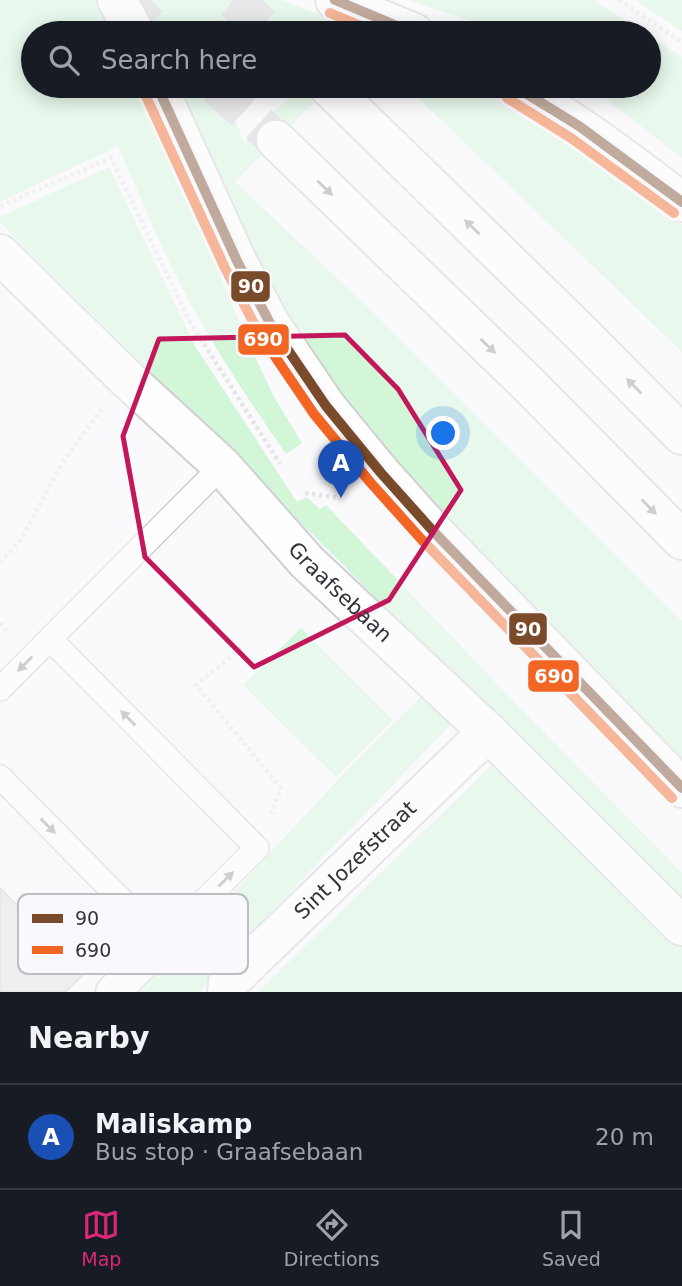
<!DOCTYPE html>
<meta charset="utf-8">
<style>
:root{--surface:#171b24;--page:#242831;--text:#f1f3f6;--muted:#9ea1a6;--line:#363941;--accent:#db2777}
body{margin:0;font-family:"DejaVu Sans",sans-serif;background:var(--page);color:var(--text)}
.you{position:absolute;left:444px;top:434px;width:24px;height:24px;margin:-18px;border:5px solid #fff;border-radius:50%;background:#1a73e8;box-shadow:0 0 0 10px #1a73e833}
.badge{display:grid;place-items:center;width:46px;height:46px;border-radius:50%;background:var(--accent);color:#fff;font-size:23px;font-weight:700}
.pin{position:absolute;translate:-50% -58px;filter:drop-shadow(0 2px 4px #0008)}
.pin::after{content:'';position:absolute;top:37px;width:24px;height:21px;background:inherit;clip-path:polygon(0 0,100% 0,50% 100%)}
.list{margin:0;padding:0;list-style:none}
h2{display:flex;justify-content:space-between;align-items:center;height:91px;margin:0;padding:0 28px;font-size:30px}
h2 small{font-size:23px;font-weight:400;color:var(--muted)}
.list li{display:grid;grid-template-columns:46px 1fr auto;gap:21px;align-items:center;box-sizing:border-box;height:105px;padding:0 28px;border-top:2px solid var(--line)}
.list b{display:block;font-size:26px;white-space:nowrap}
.list p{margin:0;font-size:23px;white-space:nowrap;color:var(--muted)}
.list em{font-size:23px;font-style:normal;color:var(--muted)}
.icon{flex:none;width:38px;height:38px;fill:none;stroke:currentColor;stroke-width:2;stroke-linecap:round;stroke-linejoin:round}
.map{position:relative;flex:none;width:682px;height:992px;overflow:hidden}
.search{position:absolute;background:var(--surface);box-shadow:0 4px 18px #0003;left:21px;right:21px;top:21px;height:77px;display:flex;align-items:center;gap:18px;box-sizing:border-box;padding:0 24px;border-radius:38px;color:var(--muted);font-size:26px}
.sheet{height:196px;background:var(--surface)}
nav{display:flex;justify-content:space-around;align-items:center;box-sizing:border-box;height:98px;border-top:2px solid var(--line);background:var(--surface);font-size:19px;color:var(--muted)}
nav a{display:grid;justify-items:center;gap:4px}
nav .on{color:var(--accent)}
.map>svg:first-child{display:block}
.green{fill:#d3f6d9}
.building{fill:#e0dfe4;stroke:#d1cfd4;stroke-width:2}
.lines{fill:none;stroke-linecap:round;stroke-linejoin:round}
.motorway-tunnel{stroke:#d3d1d5;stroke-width:38;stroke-dasharray:38 19;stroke-linecap:butt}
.service-casing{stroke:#d1cfd4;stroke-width:26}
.pedestrian-casing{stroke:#d1cfd4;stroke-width:37}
.minor-casing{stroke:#d1cfd4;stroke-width:42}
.motorway-casing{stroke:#d1cfd4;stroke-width:42}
.path{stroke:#e6e5e6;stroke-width:4.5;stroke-dasharray:3.5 3.5;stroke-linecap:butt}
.service{stroke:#fefefe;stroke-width:23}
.pedestrian{stroke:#fefefe;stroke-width:33}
.minor{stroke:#fefefe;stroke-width:38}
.motorway{stroke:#fefefe;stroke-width:38}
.bus-1-casing{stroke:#f9f8fc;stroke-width:16}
.bus-2-casing{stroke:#f9f8fc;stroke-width:16}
.bus-1{stroke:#7a4b2a;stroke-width:10}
.bus-2{stroke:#f26522;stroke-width:10}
.oneway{fill:#9a989c}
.marked{fill:none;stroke:#c2185b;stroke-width:5;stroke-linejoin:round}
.labels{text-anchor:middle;stroke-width:7;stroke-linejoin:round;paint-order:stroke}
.street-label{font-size:21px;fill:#35323b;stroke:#f9f8fc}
.key{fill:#f9f8fc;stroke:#bebdc2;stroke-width:2}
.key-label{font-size:19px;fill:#35323b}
.line-badge{stroke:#f9f8fc;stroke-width:2.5}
.badge-label{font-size:19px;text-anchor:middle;font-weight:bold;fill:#fff}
</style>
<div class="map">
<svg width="682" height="992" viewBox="0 0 682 992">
<rect width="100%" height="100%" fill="#faf9fb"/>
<path class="green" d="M 0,0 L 97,0 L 115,33 L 33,33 L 33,86 L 139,86 L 248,342 L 273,395 L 302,443 L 286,454 C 247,398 209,340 178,280 C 156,236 138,191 118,146 L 0,202 Z
M 133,0 L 280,0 L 368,33 L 148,33 Z
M 410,0 L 593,0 L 645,33 L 499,33 L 488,27 Z
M 635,0 L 682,0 L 682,31 Z
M 649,36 L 682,57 L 682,158 L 589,86 L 649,86 Z
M 172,86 L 222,86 L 244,143 L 299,86 L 330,86 L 235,182 L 372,311 L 682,621 L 682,768 L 354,422 L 276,302 Z
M 406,86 L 472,86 L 579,150 L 682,224 L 682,352 Z
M 109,167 L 195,346 L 297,502 L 306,497 L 320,509 L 326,505 L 520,708 L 682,873 L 682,904 L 0,222 L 0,217 Z
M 301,628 L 393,720 L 336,777 L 243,685 Z
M 424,694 L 455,720 L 215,970 L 201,992 L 141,992 L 349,768 Z
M 497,760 L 682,943 L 682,992 L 258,992 Z"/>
<path class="building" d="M 0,888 L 84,974 L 65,992 L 0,992 Z"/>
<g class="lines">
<path class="motorway-tunnel" d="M 122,0 L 159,33
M 234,0 L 270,33
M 216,86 L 276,140"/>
<defs>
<path id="service" d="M 0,689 L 222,466
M 0,777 L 163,942 L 257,848 L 50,639"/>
<path id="pedestrian" d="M 113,992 L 163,942"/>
<g id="minor">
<path id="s1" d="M 0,254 L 126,378 L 222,466 L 307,562 L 488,732 L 682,926"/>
<path id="s2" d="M 227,992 L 228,983 L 488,732"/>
</g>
<path id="motorway" d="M 117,0 L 135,33
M 335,0 L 414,33
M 157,86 L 237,261 L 271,325 L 326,406 L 381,473 L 432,530 L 682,788
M 514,86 C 573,119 628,161 682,202
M 329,87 L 583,335 L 682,435
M 276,140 L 528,384 L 682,540"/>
</defs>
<use href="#service" class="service-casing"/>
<use href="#pedestrian" class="pedestrian-casing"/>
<use href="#minor" class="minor-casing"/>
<use href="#motorway" class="motorway-casing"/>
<path class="path" d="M 619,0 L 682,42
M 0,206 L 111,158 L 189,320 L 280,464
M 305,493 L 341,498
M 0,563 L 21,539 L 66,457 L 101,410
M 0,623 L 9,632
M 241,648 L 196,685 L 281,788 L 271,814"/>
<use href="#service" class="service"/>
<use href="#pedestrian" class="pedestrian"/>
<use href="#minor" class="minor"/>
<use href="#motorway" class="motorway"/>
<defs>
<path id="bus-1" d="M 335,0 L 414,33
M 157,86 L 237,261 L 271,325 L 326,406 L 381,473 L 432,530 L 682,788
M 514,86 L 579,126 L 682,202"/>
<path id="bus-2" d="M 330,13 L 378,33
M 144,92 L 225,268 L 259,333 L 314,414 L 370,482 L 422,540 L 672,798
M 507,98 L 571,138 L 674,213"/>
</defs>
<use href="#bus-1" class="bus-1-casing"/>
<use href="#bus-2" class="bus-2-casing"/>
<use href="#bus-1" class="bus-1"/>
<use href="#bus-2" class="bus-2"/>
</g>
<defs><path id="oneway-solid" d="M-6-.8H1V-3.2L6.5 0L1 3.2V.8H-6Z" transform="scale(1.75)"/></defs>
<g class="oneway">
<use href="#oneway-solid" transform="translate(325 188) rotate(44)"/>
<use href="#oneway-solid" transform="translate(472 227) rotate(-136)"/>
<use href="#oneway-solid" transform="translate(488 346) rotate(44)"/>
<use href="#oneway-solid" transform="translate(634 386) rotate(-135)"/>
<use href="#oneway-solid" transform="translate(649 507) rotate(45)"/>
<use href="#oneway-solid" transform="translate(25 664) rotate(135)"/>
<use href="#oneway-solid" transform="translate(128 718) rotate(-135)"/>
<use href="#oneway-solid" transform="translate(48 826) rotate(45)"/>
<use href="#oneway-solid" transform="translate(226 879) rotate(-45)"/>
</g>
<path d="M0 0H682V992H0ZM 345,335 L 398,389 L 461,490 L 389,600 L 254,667 L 145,557 L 123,436 L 159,339 Z" fill="#faf9fb" fill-opacity=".55" fill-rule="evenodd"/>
<path class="marked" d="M 345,335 L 398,389 L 461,490 L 389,600 L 254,667 L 145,557 L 123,436 L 159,339 Z"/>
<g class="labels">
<g class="street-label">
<text dy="7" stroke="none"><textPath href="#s1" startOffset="480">Graafsebaan</textPath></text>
<text dy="7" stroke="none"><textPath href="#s2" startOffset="186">Sint Jozefstraat</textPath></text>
</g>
</g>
<rect x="18" y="894" width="230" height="80" rx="10" class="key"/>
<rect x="32" y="914" width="31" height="9" fill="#7a4b2a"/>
<rect x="32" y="946" width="31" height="8" fill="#f26522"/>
<g class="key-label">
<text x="75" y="925">90</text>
<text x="75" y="957">690</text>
</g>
<g class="line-badge">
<rect x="230" y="270" width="41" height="33" rx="7" fill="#7a4b2a"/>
<rect x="237" y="323" width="53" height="33" rx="7" fill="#f26522"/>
<rect x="508" y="612" width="40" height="34" rx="7" fill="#7a4b2a"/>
<rect x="527" y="659" width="53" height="34" rx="7" fill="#f26522"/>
</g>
<g class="badge-label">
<text x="251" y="293">90</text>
<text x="263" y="346">690</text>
<text x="528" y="636">90</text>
<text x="554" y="683">690</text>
</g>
</svg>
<div class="you"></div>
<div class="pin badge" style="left:341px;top:498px;background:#1a4fb4">A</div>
<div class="search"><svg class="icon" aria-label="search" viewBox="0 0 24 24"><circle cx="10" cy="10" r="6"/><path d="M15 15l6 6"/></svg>Search here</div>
</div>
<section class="sheet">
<h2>Nearby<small></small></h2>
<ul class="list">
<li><span class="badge" style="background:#1a4fb4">A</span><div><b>Maliskamp</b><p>Bus stop · Graafsebaan</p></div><em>20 m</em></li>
</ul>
</section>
<nav>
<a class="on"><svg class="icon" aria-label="map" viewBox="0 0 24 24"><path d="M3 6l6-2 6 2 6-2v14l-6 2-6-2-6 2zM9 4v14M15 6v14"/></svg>Map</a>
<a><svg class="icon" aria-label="directions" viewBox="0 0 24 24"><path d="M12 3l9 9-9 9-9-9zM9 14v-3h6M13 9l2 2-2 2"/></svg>Directions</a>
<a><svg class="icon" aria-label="saved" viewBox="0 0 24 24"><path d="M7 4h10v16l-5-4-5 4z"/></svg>Saved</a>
</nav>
